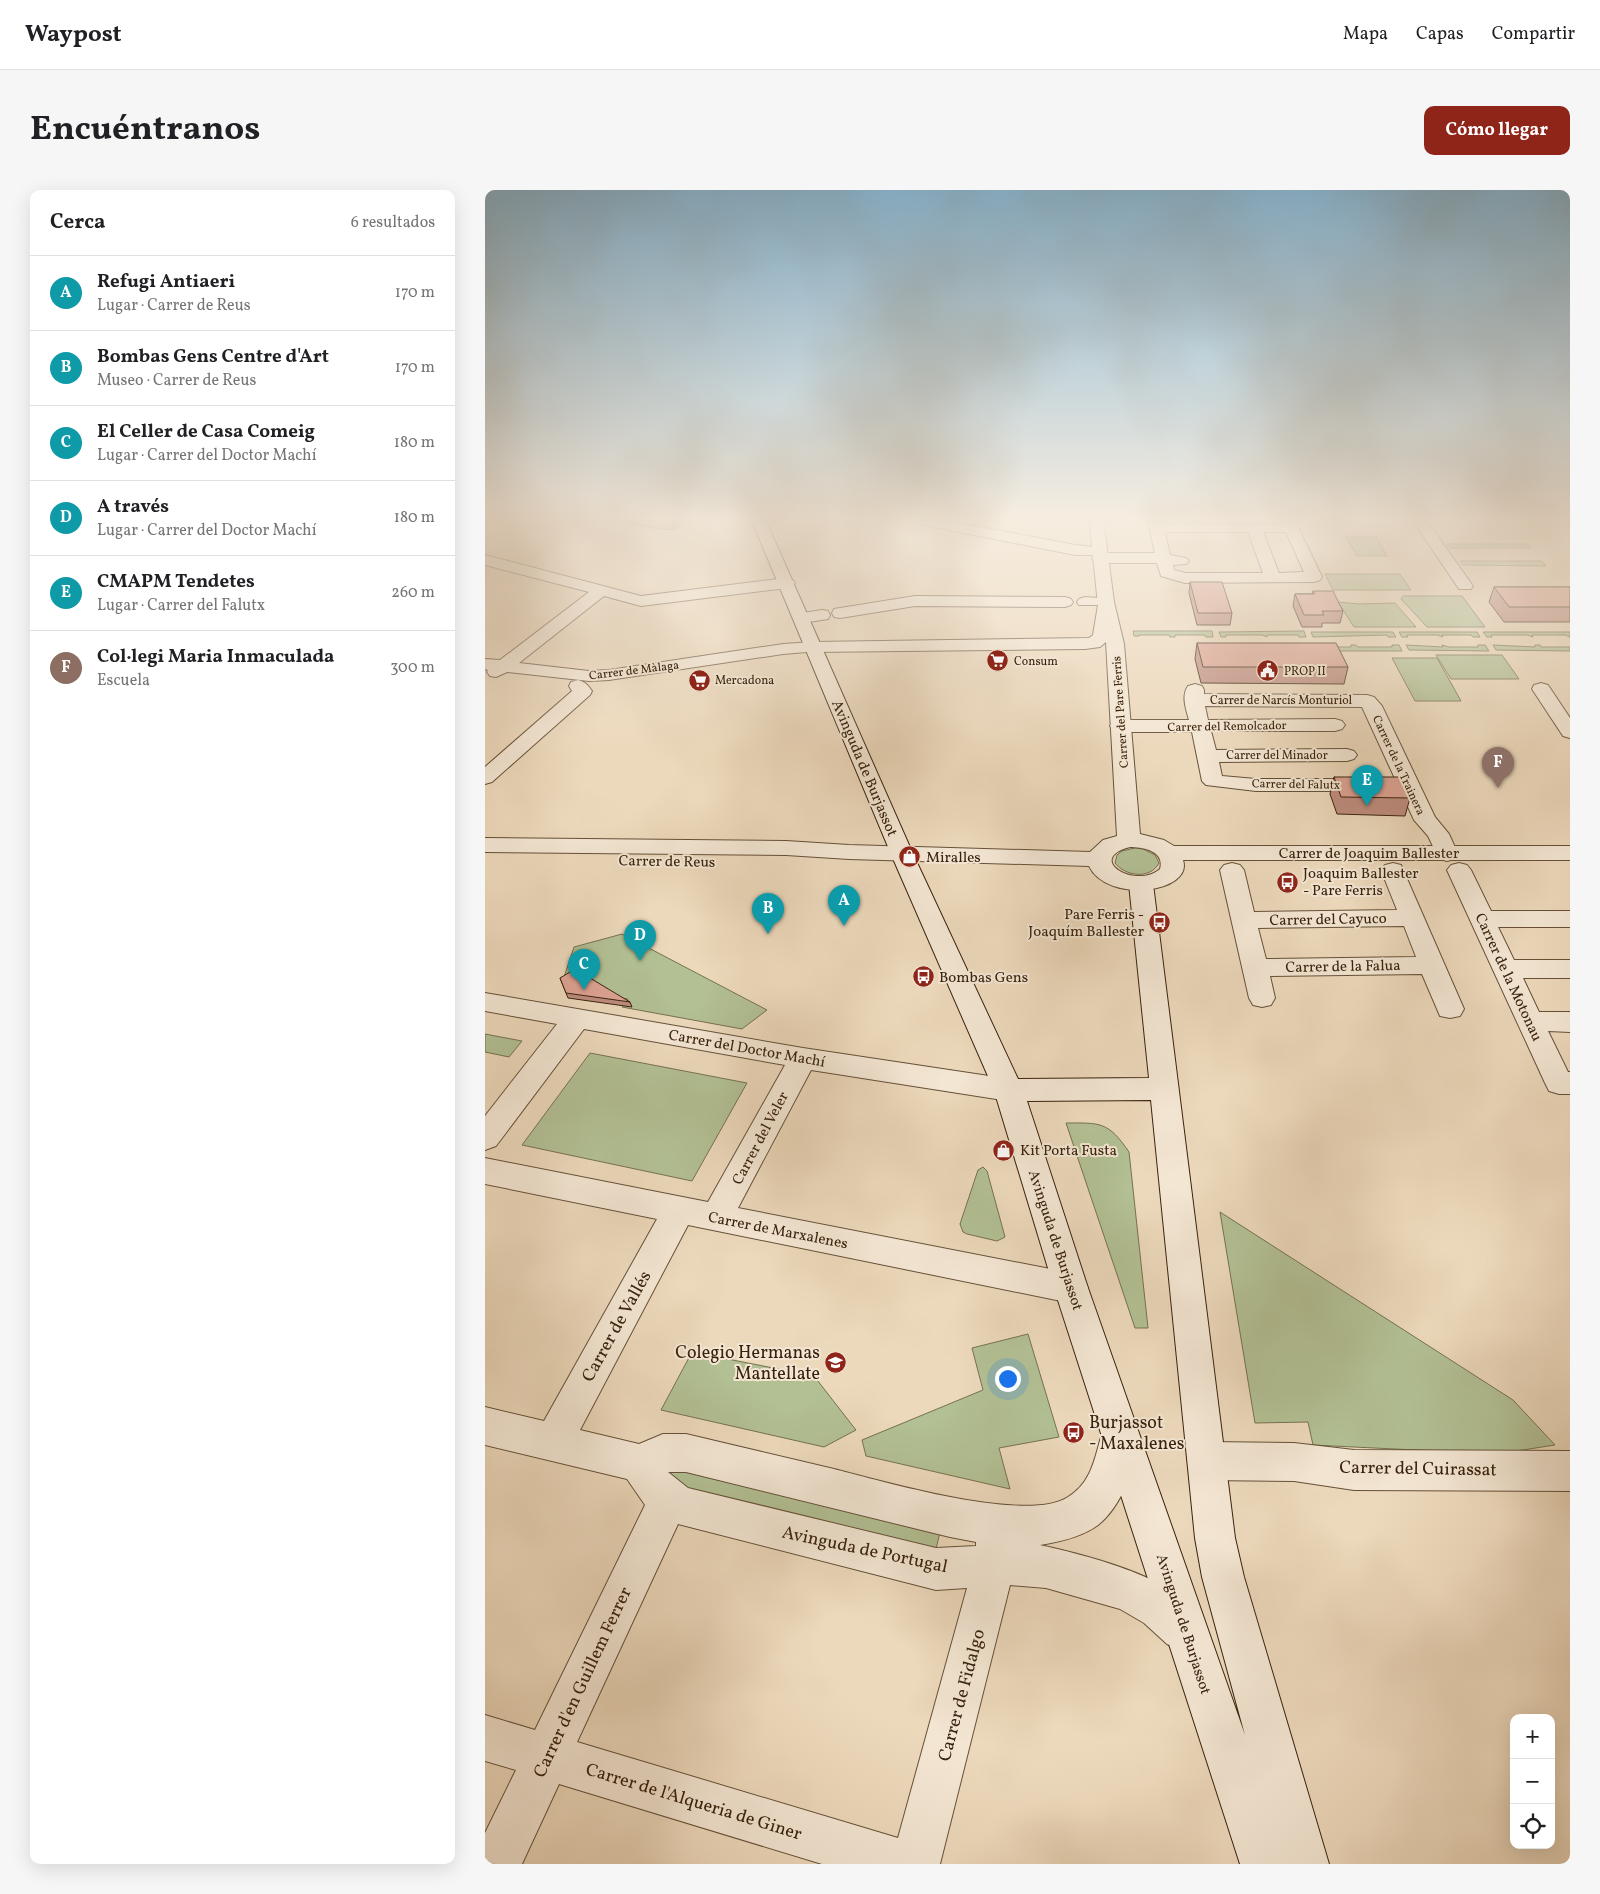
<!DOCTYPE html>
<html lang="es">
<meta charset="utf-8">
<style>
:root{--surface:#fff;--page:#f6f6f6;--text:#202124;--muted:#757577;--line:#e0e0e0;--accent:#8f2418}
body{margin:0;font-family:Vollkorn,serif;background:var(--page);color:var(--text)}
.controls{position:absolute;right:15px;bottom:15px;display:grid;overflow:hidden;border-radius:10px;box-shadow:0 5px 20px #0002}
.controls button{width:45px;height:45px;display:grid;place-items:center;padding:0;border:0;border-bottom:1px solid var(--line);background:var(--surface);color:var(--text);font:25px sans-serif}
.you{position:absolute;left:522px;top:1188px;width:18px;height:18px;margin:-12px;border:4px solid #fff;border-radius:50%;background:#1a73e8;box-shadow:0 0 0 8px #1a73e833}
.badge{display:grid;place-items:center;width:32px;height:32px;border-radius:50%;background:var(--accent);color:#fff;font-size:16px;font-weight:700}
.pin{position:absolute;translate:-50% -41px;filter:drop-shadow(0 1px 2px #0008)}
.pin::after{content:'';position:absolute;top:26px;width:18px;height:15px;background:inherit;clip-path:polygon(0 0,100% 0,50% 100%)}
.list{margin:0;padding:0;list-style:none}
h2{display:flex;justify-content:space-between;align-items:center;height:65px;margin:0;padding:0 20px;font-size:21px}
h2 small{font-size:16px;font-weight:400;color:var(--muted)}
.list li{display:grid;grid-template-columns:32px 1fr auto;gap:15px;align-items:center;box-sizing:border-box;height:75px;padding:0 20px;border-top:1px solid var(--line)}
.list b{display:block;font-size:19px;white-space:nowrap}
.list p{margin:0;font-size:16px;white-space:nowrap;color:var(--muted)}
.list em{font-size:16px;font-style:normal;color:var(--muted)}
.icon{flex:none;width:28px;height:28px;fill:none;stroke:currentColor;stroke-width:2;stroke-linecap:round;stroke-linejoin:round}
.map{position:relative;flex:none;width:1085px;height:1674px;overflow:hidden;border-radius:10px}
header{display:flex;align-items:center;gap:30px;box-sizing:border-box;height:70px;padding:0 25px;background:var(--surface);border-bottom:1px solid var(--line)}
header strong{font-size:24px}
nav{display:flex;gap:28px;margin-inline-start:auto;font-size:18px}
.intro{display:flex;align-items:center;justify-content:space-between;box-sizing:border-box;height:120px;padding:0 30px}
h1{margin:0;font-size:35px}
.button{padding:12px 22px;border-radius:10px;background:var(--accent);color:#fff;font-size:18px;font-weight:700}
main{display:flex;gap:30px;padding:0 30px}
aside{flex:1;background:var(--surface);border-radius:10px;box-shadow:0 5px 20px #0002}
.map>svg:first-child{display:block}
.green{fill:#b2c094;stroke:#767150}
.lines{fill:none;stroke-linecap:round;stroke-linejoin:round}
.minor-casing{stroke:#665038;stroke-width:2}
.tertiary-casing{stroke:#665038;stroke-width:2}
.secondary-casing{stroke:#39220d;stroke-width:2}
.minor{fill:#f3e6d3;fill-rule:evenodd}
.tertiary{fill:#f3e6d3;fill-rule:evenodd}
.secondary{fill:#f3e6d3;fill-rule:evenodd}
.wall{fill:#bf8c7f;stroke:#39220d}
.shaded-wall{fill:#9b7268;stroke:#39220d}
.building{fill:#dea394;stroke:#39220d}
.labels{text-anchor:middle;stroke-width:4;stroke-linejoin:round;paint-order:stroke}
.far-poi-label{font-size:12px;fill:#39220d;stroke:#f3e6d3;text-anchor:start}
.far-street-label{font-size:12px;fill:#39220d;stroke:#f3e6d3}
.street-label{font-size:15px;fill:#39220d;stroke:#f3e6d3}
.poi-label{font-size:15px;fill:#39220d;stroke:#f3e6d3;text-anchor:start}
.near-street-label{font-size:18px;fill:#39220d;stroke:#f3e6d3}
.near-poi-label{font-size:18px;fill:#39220d;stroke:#f3e6d3;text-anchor:end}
</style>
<header>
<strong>Waypost</strong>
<nav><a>Mapa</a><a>Capas</a><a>Compartir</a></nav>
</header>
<div class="intro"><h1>Encuéntranos</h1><a class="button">Cómo llegar</a></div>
<main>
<aside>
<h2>Cerca<small>6 resultados</small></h2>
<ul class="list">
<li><span class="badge" style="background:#0f9aa8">A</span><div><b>Refugi Antiaeri</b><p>Lugar · Carrer de Reus</p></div><em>170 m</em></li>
<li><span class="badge" style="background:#0f9aa8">B</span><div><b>Bombas Gens Centre d'Art</b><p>Museo · Carrer de Reus</p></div><em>170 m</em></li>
<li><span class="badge" style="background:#0f9aa8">C</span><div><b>El Celler de Casa Comeig</b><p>Lugar · Carrer del Doctor Machí</p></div><em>180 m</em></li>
<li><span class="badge" style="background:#0f9aa8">D</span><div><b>A través</b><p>Lugar · Carrer del Doctor Machí</p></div><em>180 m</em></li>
<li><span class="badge" style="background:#0f9aa8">E</span><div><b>CMAPM Tendetes</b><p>Lugar · Carrer del Falutx</p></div><em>260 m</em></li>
<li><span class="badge" style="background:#8d6e63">F</span><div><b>Col·legi Maria Inmaculada</b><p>Escuela</p></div><em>300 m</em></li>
</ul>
</aside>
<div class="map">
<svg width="1085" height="1674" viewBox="0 0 1085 1674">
<rect width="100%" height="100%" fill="#ecd8bb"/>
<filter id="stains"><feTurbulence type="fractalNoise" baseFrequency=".004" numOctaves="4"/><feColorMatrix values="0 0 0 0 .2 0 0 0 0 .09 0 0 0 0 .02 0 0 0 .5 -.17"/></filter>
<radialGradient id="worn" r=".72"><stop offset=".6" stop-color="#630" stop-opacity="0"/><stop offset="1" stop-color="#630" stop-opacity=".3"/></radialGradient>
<path class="green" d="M 861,347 L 891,347 L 902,366 L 872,366 Z
M 962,354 L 1042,354 L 1046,358 L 965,358 Z
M 975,371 L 1057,371 L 1061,376 L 978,375 Z
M 840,384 L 915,384 L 926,400 L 848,400 Z
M 918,406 L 977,406 L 1000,437 L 942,437 L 916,409 Z
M 853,412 L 874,414 L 910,413 L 931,437 L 869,437 Z
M 648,441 L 727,441 L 728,447 L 721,447 L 720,445 L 690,445 L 690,447 L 685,447 L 684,445 L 654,445 L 654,446 L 649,446 Z
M 819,441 L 821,447 L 814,447 L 813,445 L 782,445 L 782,447 L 777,445 L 741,445 L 741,447 L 736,447 L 734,442 Z
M 826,442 L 908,442 L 911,447 L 903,447 L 902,445 L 828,447 Z
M 914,442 L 992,442 L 995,447 L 988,447 L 986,445 L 957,445 L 958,447 L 952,445 L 922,445 L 923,447 L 917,447 Z
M 998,442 L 1085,442 L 1085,447 L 1080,445 L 1047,445 L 1048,447 L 1042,445 L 1006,445 L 1007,447 L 1002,447 Z
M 866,455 L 871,455 L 873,457 L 907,457 L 907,455 L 914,455 L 917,461 L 833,461 L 837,457 L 866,457 Z
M 921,455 L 958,457 L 957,455 L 964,457 L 993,457 L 993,455 L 1000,455 L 1004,461 L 924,460 Z
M 1008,455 L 1050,457 L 1050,455 L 1055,455 L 1056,457 L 1085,457 L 1085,461 L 1011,460 Z
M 951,465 L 1017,465 L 1034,489 L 966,489 Z
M 907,468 L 952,468 L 976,511 L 930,511 Z
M 650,658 L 658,659 L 670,665 L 674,673 C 665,690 640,686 630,673 L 632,665 L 637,661 Z
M 137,744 L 282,820 L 257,839 L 137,817 L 143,809 L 130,807 L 92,783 L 77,793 L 89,757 Z
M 0,844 L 37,851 L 24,867 L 0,862 Z
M 105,863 L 262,893 L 207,991 L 37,955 Z
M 581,933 C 615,933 623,931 644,962 L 663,1138 L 650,1138 Z
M 498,977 L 502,981 L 520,1047 L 512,1051 L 482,1044 L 478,1042 L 475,1034 L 493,980 Z
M 735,1022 L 1028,1210 L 1070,1255 L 1012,1264 L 828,1255 L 823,1232 L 770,1233 Z
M 543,1144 L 574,1247 L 514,1258 L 525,1299 L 381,1266 L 377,1250 L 498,1200 L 487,1158 Z
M 207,1162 L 329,1186 L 371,1240 L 339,1257 L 176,1220 Z
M 173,1273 L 457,1334 L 449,1367 L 211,1310 Z"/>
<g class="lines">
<defs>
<path id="minor" d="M 432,331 L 464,331 L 590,355 L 619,358 L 622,361 L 620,363 L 670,363 L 663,331 L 677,331 L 678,334 L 797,334 L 796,331 L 810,331 L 837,387 L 835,390 L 829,392 L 700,393 L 676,386 L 672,373 L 615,373 L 610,371 L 607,368 L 609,365 L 590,365 L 439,335 ZM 680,342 L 763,342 L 778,383 L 701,383 L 689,380 L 688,375 L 701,374 L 704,371 L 701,368 L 685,365 ZM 778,342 L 801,342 L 819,382 L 794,383 Z
M 928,331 L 942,331 L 988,396 L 986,399 L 974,399 Z
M 0,365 L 156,406 L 302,388 L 308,390 L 310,393 L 308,396 L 302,398 L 156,416 L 119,406 L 34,473 L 104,481 L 124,480 L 298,454 L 328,452 L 334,453 L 337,457 L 334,461 L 298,464 L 124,490 L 104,491 L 22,482 L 11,487 L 5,486 L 2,482 L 3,480 L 0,479 L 0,469 L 15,470 L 104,402 L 0,375 Z
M 430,406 L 580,407 L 586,409 L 588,412 L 586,415 L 580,417 L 430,416 L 355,428 L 349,427 L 347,423 L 349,419 L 355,418 Z
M 600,407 L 627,409 L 629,412 L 627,415 L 594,415 L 592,412 L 594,409 Z
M 337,420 L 343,421 L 345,425 L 343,429 L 317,433 L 311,432 L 309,428 L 311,424 Z
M 93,490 C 100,492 103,495 107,501 L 105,505 L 7,592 L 0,594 L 0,577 L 87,501 L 84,496 L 86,492 Z
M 1056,493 L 1063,495 L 1085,528 L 1085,548 L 1078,546 L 1047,499 L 1049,495 Z
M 710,494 L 717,496 L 719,500 L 719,504 L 882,505 L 889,507 L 897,516 L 950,627 L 964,644 L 973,664 L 970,669 L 962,671 L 954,669 L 943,646 L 929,630 L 877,517 L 720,516 L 723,530 L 850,529 L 857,531 L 860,535 L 857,539 L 850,541 L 726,541 L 731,560 L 862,559 L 869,561 L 872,565 L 869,569 L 862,571 L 734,572 L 737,586 L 771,589 L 885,589 L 892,591 L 896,595 L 892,599 L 885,601 L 771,601 L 721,595 L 717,591 L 707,542 L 635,542 L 628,540 L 625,536 L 628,532 L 635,530 L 704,530 C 701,519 696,506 703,496 Z
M 747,673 L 755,675 L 759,680 L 769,722 L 912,720 L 896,680 L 900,675 L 908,673 L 916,675 L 979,819 L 975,826 L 965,828 L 955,826 L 937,784 L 785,786 L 790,808 L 786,815 L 777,817 L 768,815 L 764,808 L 735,680 L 739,675 ZM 919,736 L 931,767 L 781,769 L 773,738 Z
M 974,673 L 982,675 L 986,680 L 1006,721 L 1085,721 L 1085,737 L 1013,737 L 1029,770 L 1085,770 L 1085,788 L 1038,788 L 1054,822 L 1085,822 L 1085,842 L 1063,841 L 1083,882 L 1085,882 L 1085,904 L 1074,904 L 1064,901 L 1060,893 L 962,680 L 966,675 Z
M 0,803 L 318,858 L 524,889 L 534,892 L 539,900 L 534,908 L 524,911 L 326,880 L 253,1018 L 586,1083 L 598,1087 L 603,1098 L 598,1109 L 586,1113 L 203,1035 L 95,1240 L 154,1254 L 178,1244 L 201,1244 C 250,1256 300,1267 349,1279 C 397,1291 542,1334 583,1307 C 611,1290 610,1259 621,1232 L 635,1226 L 649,1232 C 650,1236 654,1242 654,1246 C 655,1273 634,1319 613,1335 C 597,1347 574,1352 555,1355 C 596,1364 690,1387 713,1425 C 715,1429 717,1434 719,1439 L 712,1454 L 697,1461 L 682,1454 L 659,1433 L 635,1419 L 561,1398 L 525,1395 L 455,1674 L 337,1674 L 74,1594 L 37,1674 L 0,1674 L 0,1643 L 31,1580 L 0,1571 L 0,1525 L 50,1540 L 160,1315 L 142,1289 L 0,1255 L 0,1217 L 59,1231 L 172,1029 L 0,994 L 0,968 L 223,1012 L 300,875 L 99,839 L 11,956 L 0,960 L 0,926 L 72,834 L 0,821 ZM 183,1282 L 201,1282 L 465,1347 L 491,1352 L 491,1356 L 451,1358 L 203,1298 ZM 193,1334 L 451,1400 L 482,1398 L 413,1648 L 92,1552 Z
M 722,1252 L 809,1253 L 869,1260 L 1085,1261 L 1085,1301 L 869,1300 L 809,1291 L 722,1290 L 708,1285 L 703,1271 L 708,1257 Z"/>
<path id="tertiary" d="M 602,331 L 616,331 L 619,336 L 629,412 L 639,454 L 655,644 L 679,650 L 689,656 L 1085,656 L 1085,670 L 698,670 C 709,703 622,714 604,676 L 364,669 L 301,665 L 0,662 L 0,648 L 301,651 L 364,655 L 605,662 L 618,650 L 632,646 L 621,452 L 615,457 L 600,459 L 328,462 L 322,461 L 319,457 L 322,453 L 328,452 L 604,448 L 608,445 L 613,415 L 605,336 ZM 645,657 C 658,657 680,661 675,679 C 651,700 599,669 645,657 Z"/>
<path id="secondary" d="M 267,331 L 281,331 L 428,664 L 533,889 L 664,888 L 644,694 L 648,689 L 656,687 L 664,689 L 668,694 L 750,1348 L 759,1387 L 844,1674 L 755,1674 L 569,1098 L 509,900 L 406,664 ZM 666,910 L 710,1348 L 717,1387 L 760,1545 L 603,1098 L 542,911 Z"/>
</defs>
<use href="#minor" class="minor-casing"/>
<use href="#tertiary" class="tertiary-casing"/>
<use href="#secondary" class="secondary-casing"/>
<use href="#minor" class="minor"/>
<use href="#tertiary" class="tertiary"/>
<use href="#secondary" class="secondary"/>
</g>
<path class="wall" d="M 137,331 L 197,331 L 189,340 L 168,338 Z
M 705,392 L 747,423 L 745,435 L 712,435 L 704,403 Z
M 1009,397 L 1085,397 L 1085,432 L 1019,432 L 1004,412 Z
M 828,401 L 858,421 L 855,433 L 837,433 L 837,437 L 817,437 L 808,416 L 810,404 L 827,404 Z
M 712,453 L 863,477 L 859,494 L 716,493 L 710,469 Z
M 849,587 L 925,608 L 920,626 L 852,624 L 845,604 Z
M 75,788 L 145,812 L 147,817 L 83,808 Z"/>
<path class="shaded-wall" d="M 187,331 L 197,331 L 189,340 Z"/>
<path class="building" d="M 705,392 L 737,392 L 747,423 L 713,423 Z
M 1009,397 L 1085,397 L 1085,417 L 1024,417 Z
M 828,401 L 848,401 L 858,421 L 837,421 L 839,425 L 819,425 L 810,404 L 830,404 Z
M 712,453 L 851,453 L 863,477 L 718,477 Z
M 849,587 L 916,587 L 925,608 L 856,607 Z
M 90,779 L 145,812 L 81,803 L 75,788 Z"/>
<linearGradient id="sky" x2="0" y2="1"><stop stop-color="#88b6d3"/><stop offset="0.58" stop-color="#f6ede0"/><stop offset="1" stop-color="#f6ede0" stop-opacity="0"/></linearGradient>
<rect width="1085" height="566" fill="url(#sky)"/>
<defs>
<symbol id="supermarket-disc" viewBox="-11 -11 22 22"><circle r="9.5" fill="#8f2418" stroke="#f3e6d3"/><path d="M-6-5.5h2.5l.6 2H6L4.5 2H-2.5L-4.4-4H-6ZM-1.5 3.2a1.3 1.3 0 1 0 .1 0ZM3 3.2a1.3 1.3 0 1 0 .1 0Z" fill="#fff"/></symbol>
<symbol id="civic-disc" viewBox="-11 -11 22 22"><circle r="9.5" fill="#8f2418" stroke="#f3e6d3"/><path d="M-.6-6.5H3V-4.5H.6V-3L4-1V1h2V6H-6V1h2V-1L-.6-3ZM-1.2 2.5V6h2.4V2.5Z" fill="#fff"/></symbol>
<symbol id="shop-disc" viewBox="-11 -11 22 22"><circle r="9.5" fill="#8f2418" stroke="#f3e6d3"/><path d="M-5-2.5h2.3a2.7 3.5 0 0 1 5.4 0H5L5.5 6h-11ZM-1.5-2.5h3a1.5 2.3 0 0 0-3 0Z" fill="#fff"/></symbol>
<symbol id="bus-disc" viewBox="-11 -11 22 22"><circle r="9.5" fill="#8f2418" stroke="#f3e6d3"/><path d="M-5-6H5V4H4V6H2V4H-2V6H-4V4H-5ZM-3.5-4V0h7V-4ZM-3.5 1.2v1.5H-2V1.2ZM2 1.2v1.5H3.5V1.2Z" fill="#fff"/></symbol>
<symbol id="school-disc" viewBox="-11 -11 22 22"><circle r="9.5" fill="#8f2418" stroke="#f3e6d3"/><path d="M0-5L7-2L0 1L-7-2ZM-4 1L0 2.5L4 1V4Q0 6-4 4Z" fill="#fff"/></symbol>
</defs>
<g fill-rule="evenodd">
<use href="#supermarket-disc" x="500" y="458" width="25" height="25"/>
<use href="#civic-disc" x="770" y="468" width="25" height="25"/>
<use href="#supermarket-disc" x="202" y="478" width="25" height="25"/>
<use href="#shop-disc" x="412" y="654" width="25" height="25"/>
<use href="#bus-disc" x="790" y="680" width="25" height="25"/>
<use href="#bus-disc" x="662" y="720" width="25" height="25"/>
<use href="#bus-disc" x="426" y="774" width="25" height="25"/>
<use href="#shop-disc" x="506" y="948" width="25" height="25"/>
<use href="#school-disc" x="338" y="1160" width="25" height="25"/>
<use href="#bus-disc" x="576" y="1230" width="25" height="25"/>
</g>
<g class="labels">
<g class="far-poi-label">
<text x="529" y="475">Consum</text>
<text x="799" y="485">PROP II</text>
<text x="230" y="494">Mercadona</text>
</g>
<g class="far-street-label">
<text transform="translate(149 480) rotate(-7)" y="4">Carrer de Màlaga</text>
<text x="796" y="514">Carrer de Narcís Monturiol</text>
<text transform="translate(635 522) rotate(-94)" y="4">Carrer del Pare Ferris</text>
<text transform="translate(742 536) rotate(-1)" y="4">Carrer del Remolcador</text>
<text x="792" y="569">Carrer del Minador</text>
<text transform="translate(914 575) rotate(65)" y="4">Carrer de la Trainera</text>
<text transform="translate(811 594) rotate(1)" y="4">Carrer del Falutx</text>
</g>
<g class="street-label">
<text transform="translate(380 578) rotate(67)" y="5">Avinguda de Burjassot</text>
<text x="884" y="668">Carrer de Joaquim Ballester</text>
<text transform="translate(182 671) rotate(1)" y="5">Carrer de Reus</text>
<text transform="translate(843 729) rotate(-1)" y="5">Carrer del Cayuco</text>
<text transform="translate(858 776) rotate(-1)" y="5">Carrer de la Falua</text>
<text transform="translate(1024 787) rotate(65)" y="5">Carrer de la Motonau</text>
<text transform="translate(262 858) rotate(10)" y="5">Carrer del Doctor Machí</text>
<text transform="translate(275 948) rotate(-62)" y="5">Carrer del Veler</text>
<text transform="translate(293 1040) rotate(11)" y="5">Carrer de Marxalenes</text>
<text transform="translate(571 1050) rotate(72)" y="5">Avinguda de Burjassot</text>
<text transform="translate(699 1434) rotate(72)" y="5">Avinguda de Burjassot</text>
</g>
<g class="poi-label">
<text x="441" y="672">Miralles</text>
<text x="818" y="688">Joaquim Ballester<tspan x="818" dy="17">- Pare Ferris</tspan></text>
<text x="659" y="729" text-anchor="end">Pare Ferris -<tspan x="659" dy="17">Joaquím Ballester</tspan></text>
<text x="454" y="792">Bombas Gens</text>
<text x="535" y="965">Kit Porta Fusta</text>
</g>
<g class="near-street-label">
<text transform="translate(131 1136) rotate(-61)" y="6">Carrer de Vallés</text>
<text transform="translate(933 1278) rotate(1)" y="6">Carrer del Cuirassat</text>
<text transform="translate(380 1359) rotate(12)" y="6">Avinguda de Portugal</text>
<text transform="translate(97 1492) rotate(-65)" y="6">Carrer d'en Guillem Ferrer</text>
<text transform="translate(476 1505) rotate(-75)" y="6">Carrer de Fidalgo</text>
<text transform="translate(209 1611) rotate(17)" y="6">Carrer de l'Alqueria de Giner</text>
</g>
<g class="near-poi-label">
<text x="335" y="1168">Colegio Hermanas<tspan x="335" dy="21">Mantellate</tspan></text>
<text x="604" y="1238" text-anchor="start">Burjassot<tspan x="604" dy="21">- Maxalenes</tspan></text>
</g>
</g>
<rect width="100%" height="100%" filter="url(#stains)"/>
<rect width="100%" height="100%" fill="url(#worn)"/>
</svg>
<div class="controls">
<button>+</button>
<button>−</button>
<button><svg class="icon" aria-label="locate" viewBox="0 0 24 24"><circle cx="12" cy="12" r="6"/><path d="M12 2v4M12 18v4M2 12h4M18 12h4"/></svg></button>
</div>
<div class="you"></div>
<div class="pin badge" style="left:359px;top:736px;background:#0f9aa8">A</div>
<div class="pin badge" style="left:283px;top:744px;background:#0f9aa8">B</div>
<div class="pin badge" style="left:99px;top:800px;background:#0f9aa8">C</div>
<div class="pin badge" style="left:155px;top:771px;background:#0f9aa8">D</div>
<div class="pin badge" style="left:882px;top:616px;background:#0f9aa8">E</div>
<div class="pin badge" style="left:1013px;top:598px;background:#8d6e63">F</div>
</div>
</main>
